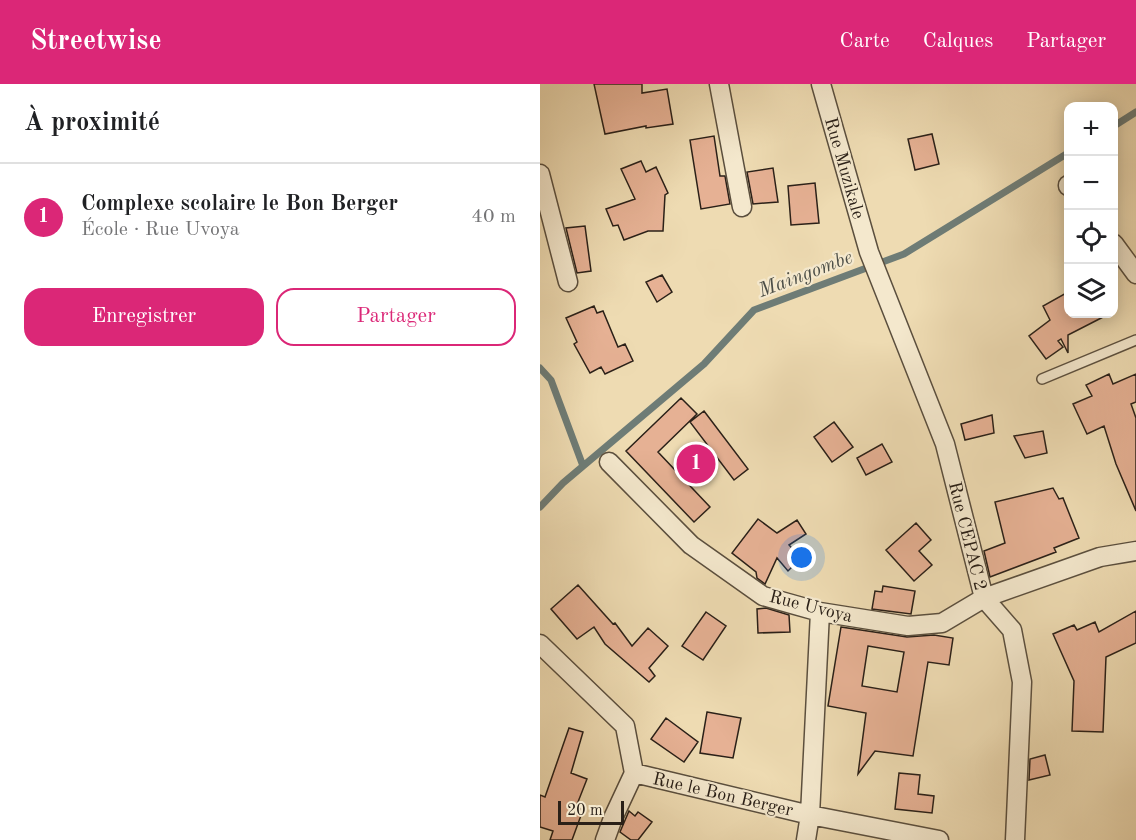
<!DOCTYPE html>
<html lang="fr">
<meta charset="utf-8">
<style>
:root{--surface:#fff;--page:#f6f6f6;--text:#202124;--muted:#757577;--line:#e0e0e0;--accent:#db2777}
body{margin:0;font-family:"Old Standard TT",serif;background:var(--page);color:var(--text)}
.controls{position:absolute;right:18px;top:18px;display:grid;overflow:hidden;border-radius:12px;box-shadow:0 3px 15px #0003}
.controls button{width:54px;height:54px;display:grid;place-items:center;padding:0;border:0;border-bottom:2px solid var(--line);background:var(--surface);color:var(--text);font:30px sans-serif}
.scale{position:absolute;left:18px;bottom:15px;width:66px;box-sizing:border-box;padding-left:6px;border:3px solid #2a2018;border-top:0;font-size:16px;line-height:21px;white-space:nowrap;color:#2a2018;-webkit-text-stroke:4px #f4e8cd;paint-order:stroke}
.you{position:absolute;left:262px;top:474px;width:21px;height:21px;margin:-15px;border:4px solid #fff;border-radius:50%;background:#1a73e8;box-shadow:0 0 0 9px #1a73e833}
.badge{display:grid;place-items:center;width:39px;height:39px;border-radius:50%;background:var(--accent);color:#fff;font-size:20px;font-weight:700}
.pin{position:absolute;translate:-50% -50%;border:3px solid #fff;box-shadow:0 2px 6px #0006}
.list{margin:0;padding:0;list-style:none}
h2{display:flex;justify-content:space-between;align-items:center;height:78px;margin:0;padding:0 24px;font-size:26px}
h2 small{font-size:20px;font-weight:400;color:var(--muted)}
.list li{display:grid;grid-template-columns:39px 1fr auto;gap:18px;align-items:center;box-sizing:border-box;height:108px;padding:0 24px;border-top:2px solid var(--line)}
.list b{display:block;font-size:22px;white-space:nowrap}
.list p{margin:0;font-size:20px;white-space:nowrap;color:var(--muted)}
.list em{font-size:20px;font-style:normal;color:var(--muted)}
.actions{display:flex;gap:12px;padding:18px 24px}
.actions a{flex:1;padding:14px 0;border:2px solid var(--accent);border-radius:18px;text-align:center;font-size:21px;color:var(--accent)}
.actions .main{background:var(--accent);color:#fff}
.icon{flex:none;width:33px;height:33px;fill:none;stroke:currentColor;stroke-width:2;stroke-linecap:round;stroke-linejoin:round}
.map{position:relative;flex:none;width:596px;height:756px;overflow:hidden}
header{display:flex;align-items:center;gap:36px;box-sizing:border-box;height:84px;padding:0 30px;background:var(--accent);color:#fff}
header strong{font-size:28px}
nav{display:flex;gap:33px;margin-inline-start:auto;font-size:21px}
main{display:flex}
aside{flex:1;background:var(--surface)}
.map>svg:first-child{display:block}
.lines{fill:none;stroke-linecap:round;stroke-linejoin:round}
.stream{stroke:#6e7c76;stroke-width:7}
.building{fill:#e6b194;stroke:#2a2018;stroke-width:1.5;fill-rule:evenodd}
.lane-casing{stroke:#5b4f3e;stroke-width:12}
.street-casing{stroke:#5b4f3e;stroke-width:21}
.lane{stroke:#f4e8cd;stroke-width:9}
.street{stroke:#f4e8cd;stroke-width:18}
.labels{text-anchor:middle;stroke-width:4.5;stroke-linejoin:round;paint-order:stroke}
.street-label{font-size:18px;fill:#2a2018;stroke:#f4e8cd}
.water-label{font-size:20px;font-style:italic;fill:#4c4e47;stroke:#f4e8cd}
</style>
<header>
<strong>Streetwise</strong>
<nav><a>Carte</a><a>Calques</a><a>Partager</a></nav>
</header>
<main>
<aside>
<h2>À proximité<small></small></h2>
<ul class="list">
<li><span class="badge">1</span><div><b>Complexe scolaire le Bon Berger</b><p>École · Rue Uvoya</p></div><em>40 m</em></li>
</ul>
<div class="actions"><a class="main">Enregistrer</a><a>Partager</a></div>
</aside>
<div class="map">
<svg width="596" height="756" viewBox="0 0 596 756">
<rect width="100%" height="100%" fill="#eedbb2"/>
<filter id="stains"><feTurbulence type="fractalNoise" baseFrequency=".00333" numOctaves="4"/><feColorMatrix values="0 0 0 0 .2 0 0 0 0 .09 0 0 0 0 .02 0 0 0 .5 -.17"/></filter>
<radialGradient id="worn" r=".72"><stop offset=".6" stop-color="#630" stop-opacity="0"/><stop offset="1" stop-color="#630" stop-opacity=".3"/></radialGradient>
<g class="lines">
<path class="stream" d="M 574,42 L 596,28
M 0,284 L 11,296 L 43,382
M 0,423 L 23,399 L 164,280 L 214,226 L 364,170 L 528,69"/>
</g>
<path class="building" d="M 54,0 L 102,0 L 102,9 L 127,5 L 133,40 L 106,44 L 106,42 L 65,50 Z
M 392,50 L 399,80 L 375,86 L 368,55 Z
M 174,52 L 180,92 L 185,92 L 190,120 L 161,125 L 150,56 Z
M 101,77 L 106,88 L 116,83 L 128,109 L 125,111 L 123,147 L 108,147 L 84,156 L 78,141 L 73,142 L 66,125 L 95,115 L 81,85 Z
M 233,84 L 238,118 L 213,120 L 207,88 Z
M 275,99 L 279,139 L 251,141 L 248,102 Z
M 45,142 L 51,187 L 37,189 L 26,144 Z
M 122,191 L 132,208 L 117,218 L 106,198 Z
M 528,208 L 528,230 L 569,230 L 528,251 L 528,269 L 521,255 L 518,257 L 523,263 L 506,275 L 489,252 L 510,236 L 503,222 Z
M 54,222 L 57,229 L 63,227 L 78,263 L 85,260 L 93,277 L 65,290 L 61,283 L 50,289 L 34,260 L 37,258 L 26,234 Z
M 569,290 L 573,300 L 596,290 L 596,318 L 591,320 L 596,334 L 596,427 L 576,380 L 564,342 L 547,350 L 533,320 L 552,312 L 546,301 Z
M 141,314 L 157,330 L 118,368 L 170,423 L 154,438 L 86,367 Z
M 164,327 L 208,385 L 194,396 L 150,338 Z
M 452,331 L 454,349 L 425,356 L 421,340 Z
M 294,338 L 313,363 L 292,378 L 274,353 Z
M 503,347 L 507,369 L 485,374 L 474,352 Z
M 342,360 L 352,378 L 326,391 L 317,374 Z
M 513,404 L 519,415 L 523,414 L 539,454 L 514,464 L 516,468 L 450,493 L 444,467 L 465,459 L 455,418 Z
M 218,435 L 237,449 L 257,436 L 266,450 L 249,461 L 261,474 L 248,487 L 237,474 L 225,500 L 217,494 L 216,488 L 192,469 Z
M 376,439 L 391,456 L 379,467 L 392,481 L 374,497 L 346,466 Z
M 38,501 L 73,540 L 75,539 L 92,562 L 108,544 L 128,562 L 109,584 L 115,592 L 109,598 L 65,560 L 54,543 L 37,555 L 11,525 Z
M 343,502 L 375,507 L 371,530 L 332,525 L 335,507 L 342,508 Z
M 226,524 L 249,531 L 250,548 L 218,549 L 217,525 Z
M 596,527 L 596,559 L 566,573 L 563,648 L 532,647 L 534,597 L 513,550 L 534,541 L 537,546 L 555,538 L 559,548 Z
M 166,528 L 186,542 L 163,576 L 142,562 Z
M 301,543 L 367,553 L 394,551 L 413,554 L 409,581 L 388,578 L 373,672 L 335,667 L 318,690 L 326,629 L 288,622 ZM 328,562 L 364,568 L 357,608 L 322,602 Z
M 167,628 L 201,634 L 193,674 L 160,669 Z
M 126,634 L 158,658 L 144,678 L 111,655 Z
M 29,644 L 43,648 L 31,689 L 47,695 L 36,723 L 43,726 L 32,756 L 10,756 L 13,747 L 0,743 L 0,711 L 5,713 Z
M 505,671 L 510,691 L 489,696 L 490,675 Z
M 359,689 L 380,691 L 378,710 L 394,712 L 392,729 L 355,725 Z
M 89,727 L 95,732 L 98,728 L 112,738 L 98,756 L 91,756 L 80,748 Z"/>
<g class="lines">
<defs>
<path id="lane" d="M 502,295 L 596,256"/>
<path id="street" d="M 179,0 L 202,123
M 281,0 L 329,168 L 405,360 L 444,514 L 472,546 L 482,598 L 475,756
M 0,90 L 28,198
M 528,101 L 528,102
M 574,160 L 596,190
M 69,378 L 151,461 L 223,512 L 280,528 L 368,542 L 402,539 L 444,514 L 560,473 L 596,467
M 0,560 L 85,642 L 94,689
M 94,689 L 270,731 L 399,756
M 65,756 L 73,734 L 94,689
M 266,756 L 270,731 L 280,528"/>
</defs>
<use href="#lane" class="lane-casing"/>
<use href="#street" class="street-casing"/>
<use href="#lane" class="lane"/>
<use href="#street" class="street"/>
</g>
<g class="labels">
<g class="street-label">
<text transform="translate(305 84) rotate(74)" y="6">Rue Muzikale</text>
<text transform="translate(428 452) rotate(76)" y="6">Rue CEPAC 2</text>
<text transform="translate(271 522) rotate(14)" y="6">Rue Uvoya</text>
<text transform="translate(183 710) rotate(13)" y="6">Rue le Bon Berger</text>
</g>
<g class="water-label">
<text transform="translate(265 189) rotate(-21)" y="7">Maingombe</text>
</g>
</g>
<rect width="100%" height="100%" filter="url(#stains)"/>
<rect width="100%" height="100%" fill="url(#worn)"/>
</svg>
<div class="controls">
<button>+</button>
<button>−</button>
<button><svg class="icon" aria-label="locate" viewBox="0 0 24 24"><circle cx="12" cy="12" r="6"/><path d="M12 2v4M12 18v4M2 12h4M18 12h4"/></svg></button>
<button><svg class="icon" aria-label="layers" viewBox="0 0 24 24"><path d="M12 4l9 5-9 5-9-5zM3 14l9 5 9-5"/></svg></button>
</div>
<div class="scale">20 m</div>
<div class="you"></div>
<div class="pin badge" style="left:156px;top:380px">1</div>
</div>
</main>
